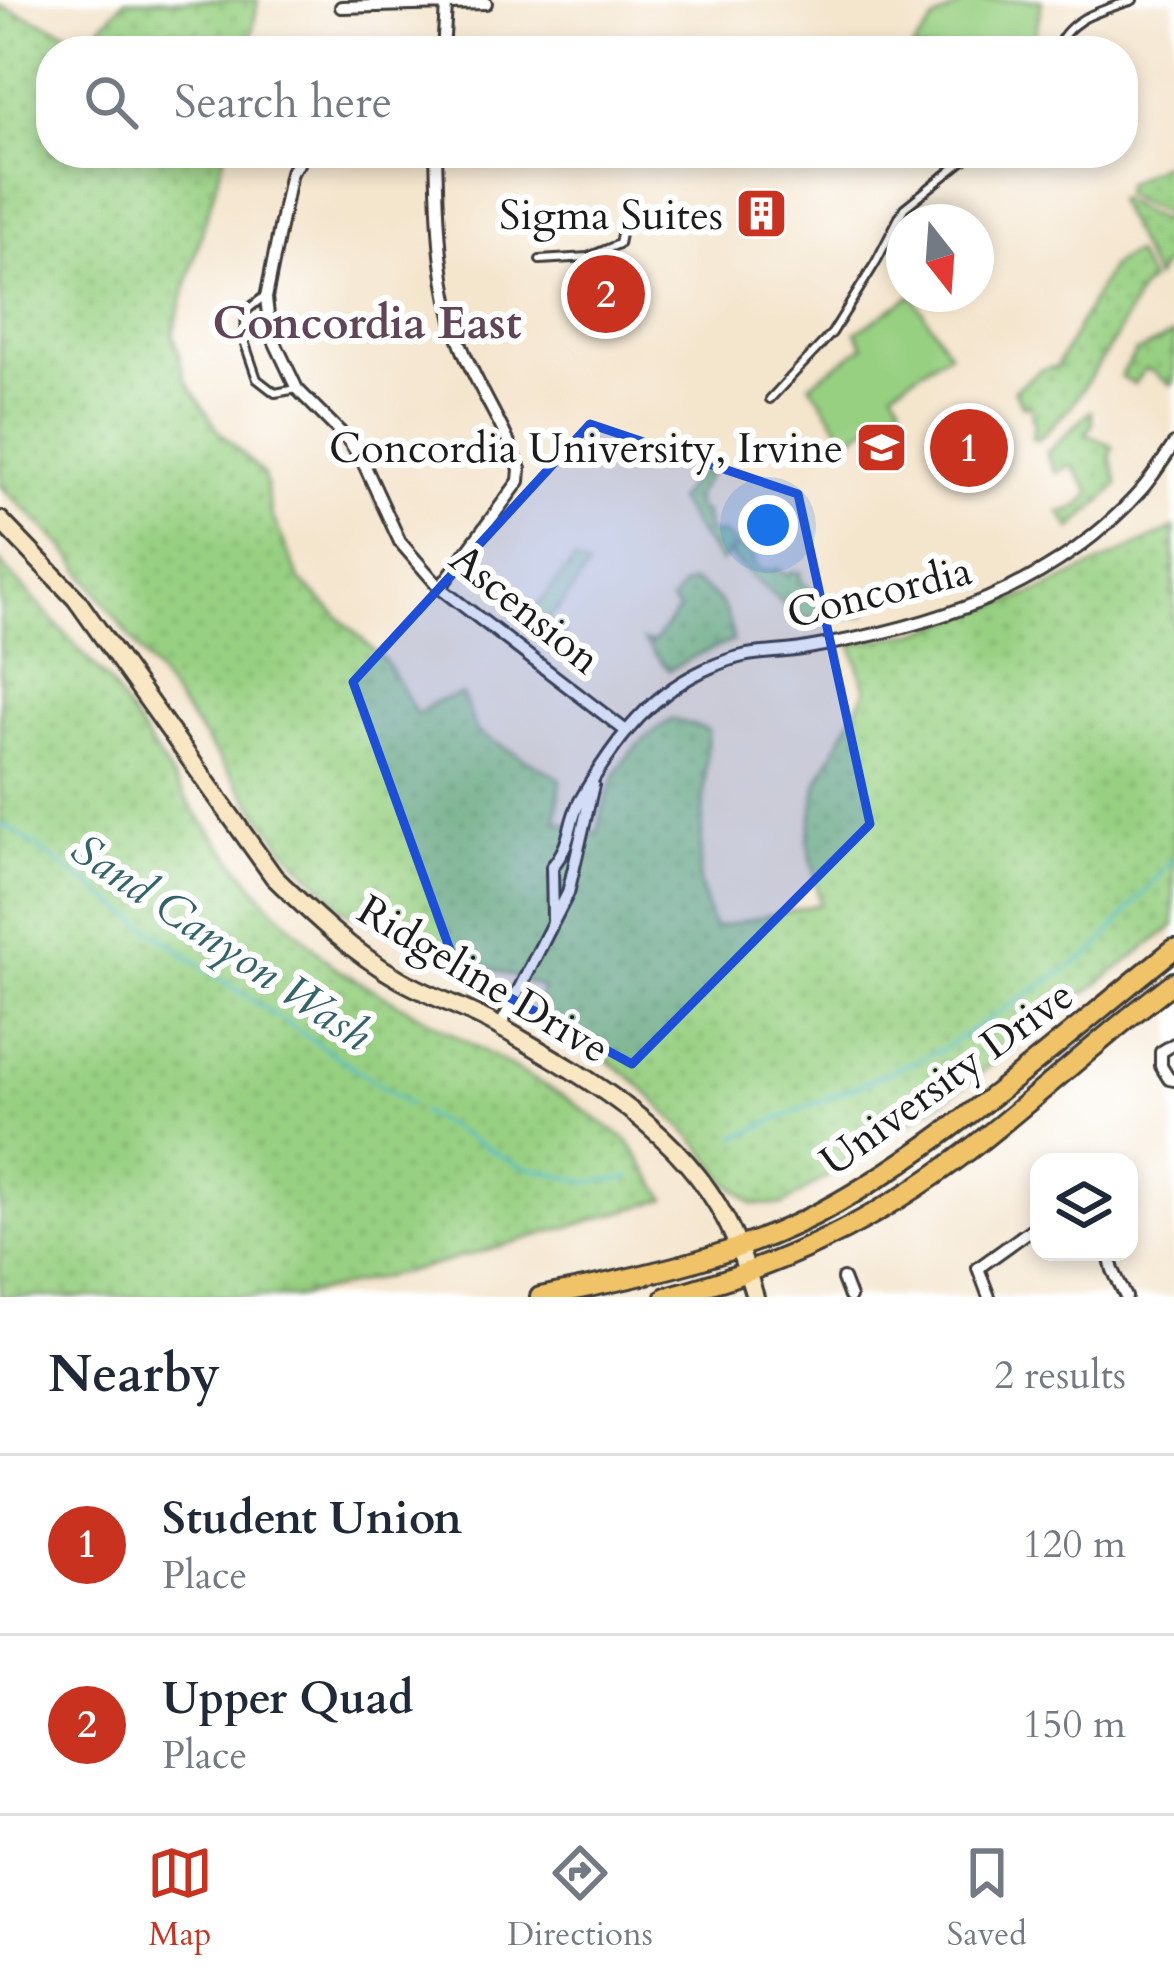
<!DOCTYPE html>
<style>
:root{--surface:#fff;--page:#f2f2f3;--text:#1f2937;--muted:#747a83;--line:#e0e1e3;--accent:#c8321e}
body{margin:0;font-family:Cardo,serif;background:var(--page);color:var(--text)}
.controls{position:absolute;right:36px;bottom:36px;display:grid;overflow:hidden;border-radius:24px;box-shadow:0 6px 18px #0003}
.controls button{width:108px;height:108px;display:grid;place-items:center;padding:0;border:0;border-bottom:3px solid var(--line);background:var(--surface);color:var(--text);font:60px sans-serif}
.compass{position:absolute;left:886px;top:204px;width:108px;height:108px;border-radius:50%;background:var(--surface);box-shadow:0 6px 18px #0003;rotate:163deg}
.you{position:absolute;left:768px;top:525px;width:42px;height:42px;margin:-30px;border:9px solid #fff;border-radius:50%;background:#1a73e8;box-shadow:0 0 0 18px #1a73e833}
.badge{display:grid;place-items:center;width:78px;height:78px;border-radius:50%;background:var(--accent);color:#fff;font-size:39px;font-weight:700}
.pin{position:absolute;translate:-50% -50%;border:6px solid #fff;box-shadow:0 3px 12px #0006}
.list{margin:0;padding:0;list-style:none}
h2{display:flex;justify-content:space-between;align-items:center;height:156px;margin:0;padding:0 48px;font-size:51px}
h2 small{font-size:39px;font-weight:400;color:var(--muted)}
.list li{display:grid;grid-template-columns:78px 1fr auto;gap:36px;align-items:center;box-sizing:border-box;height:180px;padding:0 48px;border-top:3px solid var(--line)}
.list b{display:block;font-size:45px;white-space:nowrap}
.list p{margin:0;font-size:39px;white-space:nowrap;color:var(--muted)}
.list em{font-size:39px;font-style:normal;color:var(--muted)}
.icon{flex:none;width:66px;height:66px;fill:none;stroke:currentColor;stroke-width:2;stroke-linecap:round;stroke-linejoin:round}
.map{position:relative;flex:none;width:1174px;height:1297px;overflow:hidden}
.search{position:absolute;background:var(--surface);box-shadow:0 6px 18px #0003;left:36px;right:36px;top:36px;height:132px;display:flex;align-items:center;gap:30px;box-sizing:border-box;padding:0 42px;border-radius:48px;color:var(--muted);font-size:45px}
.sheet{height:516px;background:var(--surface)}
nav{display:flex;justify-content:space-around;align-items:center;box-sizing:border-box;height:168px;border-top:3px solid var(--line);background:var(--surface);font-size:33px;color:var(--muted)}
nav a{display:grid;justify-items:center;gap:6px}
nav .on{color:var(--accent)}
.map>svg:first-child{display:block}
.grass{fill:url(#grass-dots);stroke:#5a764f;stroke-width:3}
.garden{fill:#98d082;stroke:#5a764f;stroke-width:3}
.lines{fill:none;stroke-linecap:round;stroke-linejoin:round}
.stream{stroke:#51bdcc;stroke-width:3}
.lane-casing{stroke:#3c3a37;stroke-width:12}
.street-casing{stroke:#3c3a37;stroke-width:16}
.secondary-casing{stroke:#3c3a37;stroke-width:22}
.primary-casing{stroke:#3c3a37;stroke-width:24}
.lane{stroke:#fff;stroke-width:6}
.street{stroke:#fff;stroke-width:10}
.secondary{stroke:#f9e7c3;stroke-width:16}
.primary{stroke:#f1c369;stroke-width:18}
.marked{fill:#1d4ed8;fill-opacity:0.2;stroke:#1d4ed8;stroke-width:9;stroke-linejoin:round}
.labels{text-anchor:middle;stroke-width:12;stroke-linejoin:round;paint-order:stroke}
.poi-label{font-size:42px;fill:#1c1c1c;stroke:#fff;text-anchor:end}
.street-label{font-size:42px;fill:#1c1c1c;stroke:#fff}
.neighbourhood-label{font-size:45px;font-weight:bold;fill:#5f4555;stroke:#fff}
.water-label{font-size:45px;font-style:italic;fill:#34646b;stroke:#fff}
</style>
<div class="map">
<svg width="1174" height="1297" viewBox="0 0 1174 1297">
<defs>
<pattern id="grass-dots" width="8" height="8" patternUnits="userSpaceOnUse" patternTransform="scale(3)"><rect width="8" height="8" fill="#98d082"/><path d="M2 2h.1M6 6h.1" fill="none" stroke="#82b270" stroke-width="1.8" stroke-linecap="round"/></pattern>
</defs>
<rect width="100%" height="100%" fill="#fff"/>
<filter id="ink" filterUnits="userSpaceOnUse"><feTurbulence type="fractalNoise" baseFrequency=".00833" numOctaves="2"/><feDisplacementMap in="SourceGraphic" scale="24" xChannelSelector="R" yChannelSelector="G"/><feConvolveMatrix kernelMatrix="1 2 1 2 8 2 1 2 1" color-interpolation-filters="sRGB"/></filter>
<filter id="wash" filterUnits="userSpaceOnUse"><feTurbulence type="fractalNoise" baseFrequency=".004" numOctaves="4" result="noise"/><feDisplacementMap in="SourceGraphic" scale="48" xChannelSelector="R" yChannelSelector="G"/><feGaussianBlur stdDeviation="2.7" result="paint"/><feColorMatrix in="noise" values="0 0 0 0 0 0 0 0 0 0 0 0 0 0 0 0 0 1.4 0 .05"/><feComposite in="paint" operator="in"/></filter>
<g filter="url(#wash)">
<rect width="100%" height="100%" fill="#f4e5cd"/>
<path class="grass" d="M 125,0 L 258,0 L 249,51 L 51,51 L 51,153 L 225,153 L 173,332 L 185,379 L 219,431 L 264,475 L 271,513 L 300,580 L 386,662 L 417,715 L 435,702 L 462,694 L 477,732 L 561,779 L 556,821 L 597,834 C 609,777 622,750 673,719 L 708,730 L 699,882 L 712,925 L 718,927 L 820,904 L 808,841 L 818,782 L 866,690 L 852,645 L 923,631 L 1040,591 L 1174,528 L 1174,926 L 946,1099 L 783,1205 L 753,1204 L 730,1184 L 699,1144 L 633,1079 L 598,1053 L 545,1024 L 537,1003 L 543,988 L 348,913 L 286,850 L 64,547 L 0,485 L 0,6 L 88,40 Z
M 1162,164 L 1174,168 L 1174,217 L 1141,204 L 1123,193 L 1125,184 Z
M 1119,198 L 1145,214 L 1174,224 L 1174,263 L 1171,260 L 1162,266 L 1155,279 L 1116,200 Z
M 1134,252 L 1150,281 L 1139,292 L 1116,337 L 1072,405 L 1038,440 L 1032,438 L 1034,426 L 1030,404 L 1023,406 L 1014,390 L 1040,370 L 1051,367 L 1055,369 L 1111,266 Z
M 1174,334 L 1174,381 L 1171,385 L 1150,370 L 1144,370 L 1134,384 L 1121,376 L 1135,353 Z
M 1091,411 L 1093,424 L 1086,433 L 1113,447 L 1110,454 L 1118,485 L 1071,529 L 1060,512 C 1073,513 1083,503 1091,493 L 1072,465 L 1056,473 L 1046,453 Z
M 717,463 L 694,497 L 697,500 L 694,506 L 706,514 L 703,520 L 708,523 L 706,528 L 716,536 L 720,532 L 735,543 L 721,562 L 699,534 L 677,500 L 695,477 Z
M 738,546 L 756,559 L 753,563 L 764,571 L 767,569 L 773,572 L 776,568 L 787,576 L 791,572 L 800,572 L 801,581 L 839,615 L 868,614 L 821,621 L 795,615 L 730,556 Z
M 574,560 L 588,568 L 558,611 L 555,610 L 549,620 L 565,633 L 557,643 L 535,632 L 524,623 Z
M 0,562 L 108,681 L 195,812 L 266,901 L 335,968 L 567,1098 L 628,1141 L 666,1199 L 427,1267 L 295,1297 L 0,1297 Z
M 693,582 C 721,597 729,610 733,641 L 699,654 L 669,670 L 644,641 L 653,643 L 679,610 L 671,602 L 683,586 Z"/>
<path class="garden" d="M 969,0 L 1042,0 L 1032,51 L 911,51 L 934,21 Z
M 912,295 L 949,352 L 893,389 L 902,403 L 848,440 L 810,384 L 864,346 L 856,332 Z"/>
<g class="lines">
<path class="stream" d="M 0,825 L 13,830 L 207,970 L 410,1105
M 421,1112 L 520,1166 L 589,1182 L 629,1178
M 736,1137 L 939,1051 L 1093,952 L 1174,858"/>
</g>
</g>
<g filter="url(#ink)">
<g class="lines">
<defs>
<path id="lane" d="M 1056,51 C 1067,17 1102,11 1133,0
M 540,260 L 588,257 L 619,244 L 624,220
M 266,295 L 247,310 L 243,338 L 257,379 L 275,393 L 297,389
M 770,399 L 832,333 L 876,262 L 904,208 L 973,153"/>
<path id="street" d="M 341,7 L 486,3
M 443,51 L 446,6
M 317,153 L 304,156 L 291,172 L 266,298 L 270,332 L 297,389 L 349,441 L 364,464 L 400,542 L 440,588 L 626,731
M 436,153 C 438,217 438,280 459,340 C 475,385 504,424 520,469 L 519,481 L 440,588
M 553,920 L 552,867 C 573,842 567,825 580,801 C 602,762 630,720 665,694 C 688,676 719,661 747,655 C 765,652 784,652 802,649 C 931,627 1053,590 1142,489 C 1154,475 1164,459 1174,444
M 500,1027 L 568,893 L 593,785
M 1174,1044 L 1161,1052 L 1161,1066 L 1169,1079 L 1174,1080
M 1108,1252 L 1113,1270 L 1126,1297
M 843,1279 L 850,1297
M 989,1297 L 978,1268 L 1039,1224"/>
<path id="secondary" d="M 0,520 L 76,599 L 274,877 C 313,915 353,953 401,980 C 433,998 469,1009 500,1027 C 586,1077 679,1129 726,1220 C 739,1245 747,1271 755,1297"/>
<path id="primary" d="M 540,1297 C 641,1277 747,1255 837,1203 C 960,1132 1063,1037 1174,949
M 666,1297 C 780,1267 875,1222 969,1150 C 1039,1096 1103,1035 1174,982"/>
</defs>
<use href="#lane" class="lane-casing"/>
<use href="#street" class="street-casing"/>
<use href="#secondary" class="secondary-casing"/>
<use href="#primary" class="primary-casing"/>
<use href="#lane" class="lane"/>
<use href="#street" class="street"/>
<use href="#secondary" class="secondary"/>
<use href="#primary" class="primary"/>
</g>
</g>
<path class="marked" d="M 590,424 L 798,494 L 870,824 L 632,1064 L 457,969 L 353,682 Z"/>
<defs>
<symbol id="building-square" viewBox="-11 -11 22 22"><rect x="-9" y="-9" width="18" height="18" rx="4" fill="#c8321e" stroke="#fff"/><path d="M-4-6H4V6H1V3H-1V6H-4ZM-2.5-4.3h1.7v1.8h-1.7ZM.8-4.3h1.7v1.8H.8ZM-2.5-1h1.7V.8h-1.7ZM.8-1h1.7V.8H.8Z" fill="#fff"/></symbol>
<symbol id="university-square" viewBox="-11 -11 22 22"><rect x="-9" y="-9" width="18" height="18" rx="4" fill="#c8321e" stroke="#fff"/><path d="M0-5L7-2L0 1L-7-2ZM-4 1L0 2.5L4 1V4Q0 6-4 4Z" fill="#fff"/></symbol>
</defs>
<g fill-rule="evenodd">
<use href="#building-square" x="732" y="184" width="59" height="59"/>
<use href="#university-square" x="852" y="418" width="59" height="59"/>
</g>
<g class="labels">
<g class="poi-label">
<text x="723" y="229">Sigma Suites</text>
<text x="843" y="462">Concordia University, Irvine</text>
</g>
<g class="street-label">
<text transform="translate(879 591) rotate(-14)" y="15">Concordia</text>
<text transform="translate(526 608) rotate(39)" y="15">Ascension</text>
<text transform="translate(484 978) rotate(31)" y="15">Ridgeline Drive</text>
<text transform="translate(946 1077) rotate(-36)" y="15">University Drive</text>
</g>
<g class="neighbourhood-label">
<text x="367" y="338">Concordia East</text>
</g>
<g class="water-label">
<text transform="translate(222 941) rotate(34)" y="16">Sand Canyon Wash</text>
</g>
</g>
</svg>
<div class="controls">
<button><svg class="icon" aria-label="layers" viewBox="0 0 24 24"><path d="M12 4l9 5-9 5-9-5zM3 14l9 5 9-5"/></svg></button>
</div>
<svg class="compass" viewBox="-18 -18 36 36"><path d="M0-13l5 13h-10z" fill="#e53935"/><path d="M0 13l5-13h-10z" fill="#747a83"/></svg>
<div class="you"></div>
<div class="pin badge" style="left:969px;top:448px">1</div>
<div class="pin badge" style="left:606px;top:294px">2</div>
<div class="search"><svg class="icon" aria-label="search" viewBox="0 0 24 24"><circle cx="10" cy="10" r="6"/><path d="M15 15l6 6"/></svg>Search here</div>
</div>
<section class="sheet">
<h2>Nearby<small>2 results</small></h2>
<ul class="list">
<li><span class="badge">1</span><div><b>Student Union</b><p>Place</p></div><em>120 m</em></li>
<li><span class="badge">2</span><div><b>Upper Quad</b><p>Place</p></div><em>150 m</em></li>
</ul>
</section>
<nav>
<a class="on"><svg class="icon" aria-label="map" viewBox="0 0 24 24"><path d="M3 6l6-2 6 2 6-2v14l-6 2-6-2-6 2zM9 4v14M15 6v14"/></svg>Map</a>
<a><svg class="icon" aria-label="directions" viewBox="0 0 24 24"><path d="M12 3l9 9-9 9-9-9zM9 14v-3h6M13 9l2 2-2 2"/></svg>Directions</a>
<a><svg class="icon" aria-label="saved" viewBox="0 0 24 24"><path d="M7 4h10v16l-5-4-5 4z"/></svg>Saved</a>
</nav>
